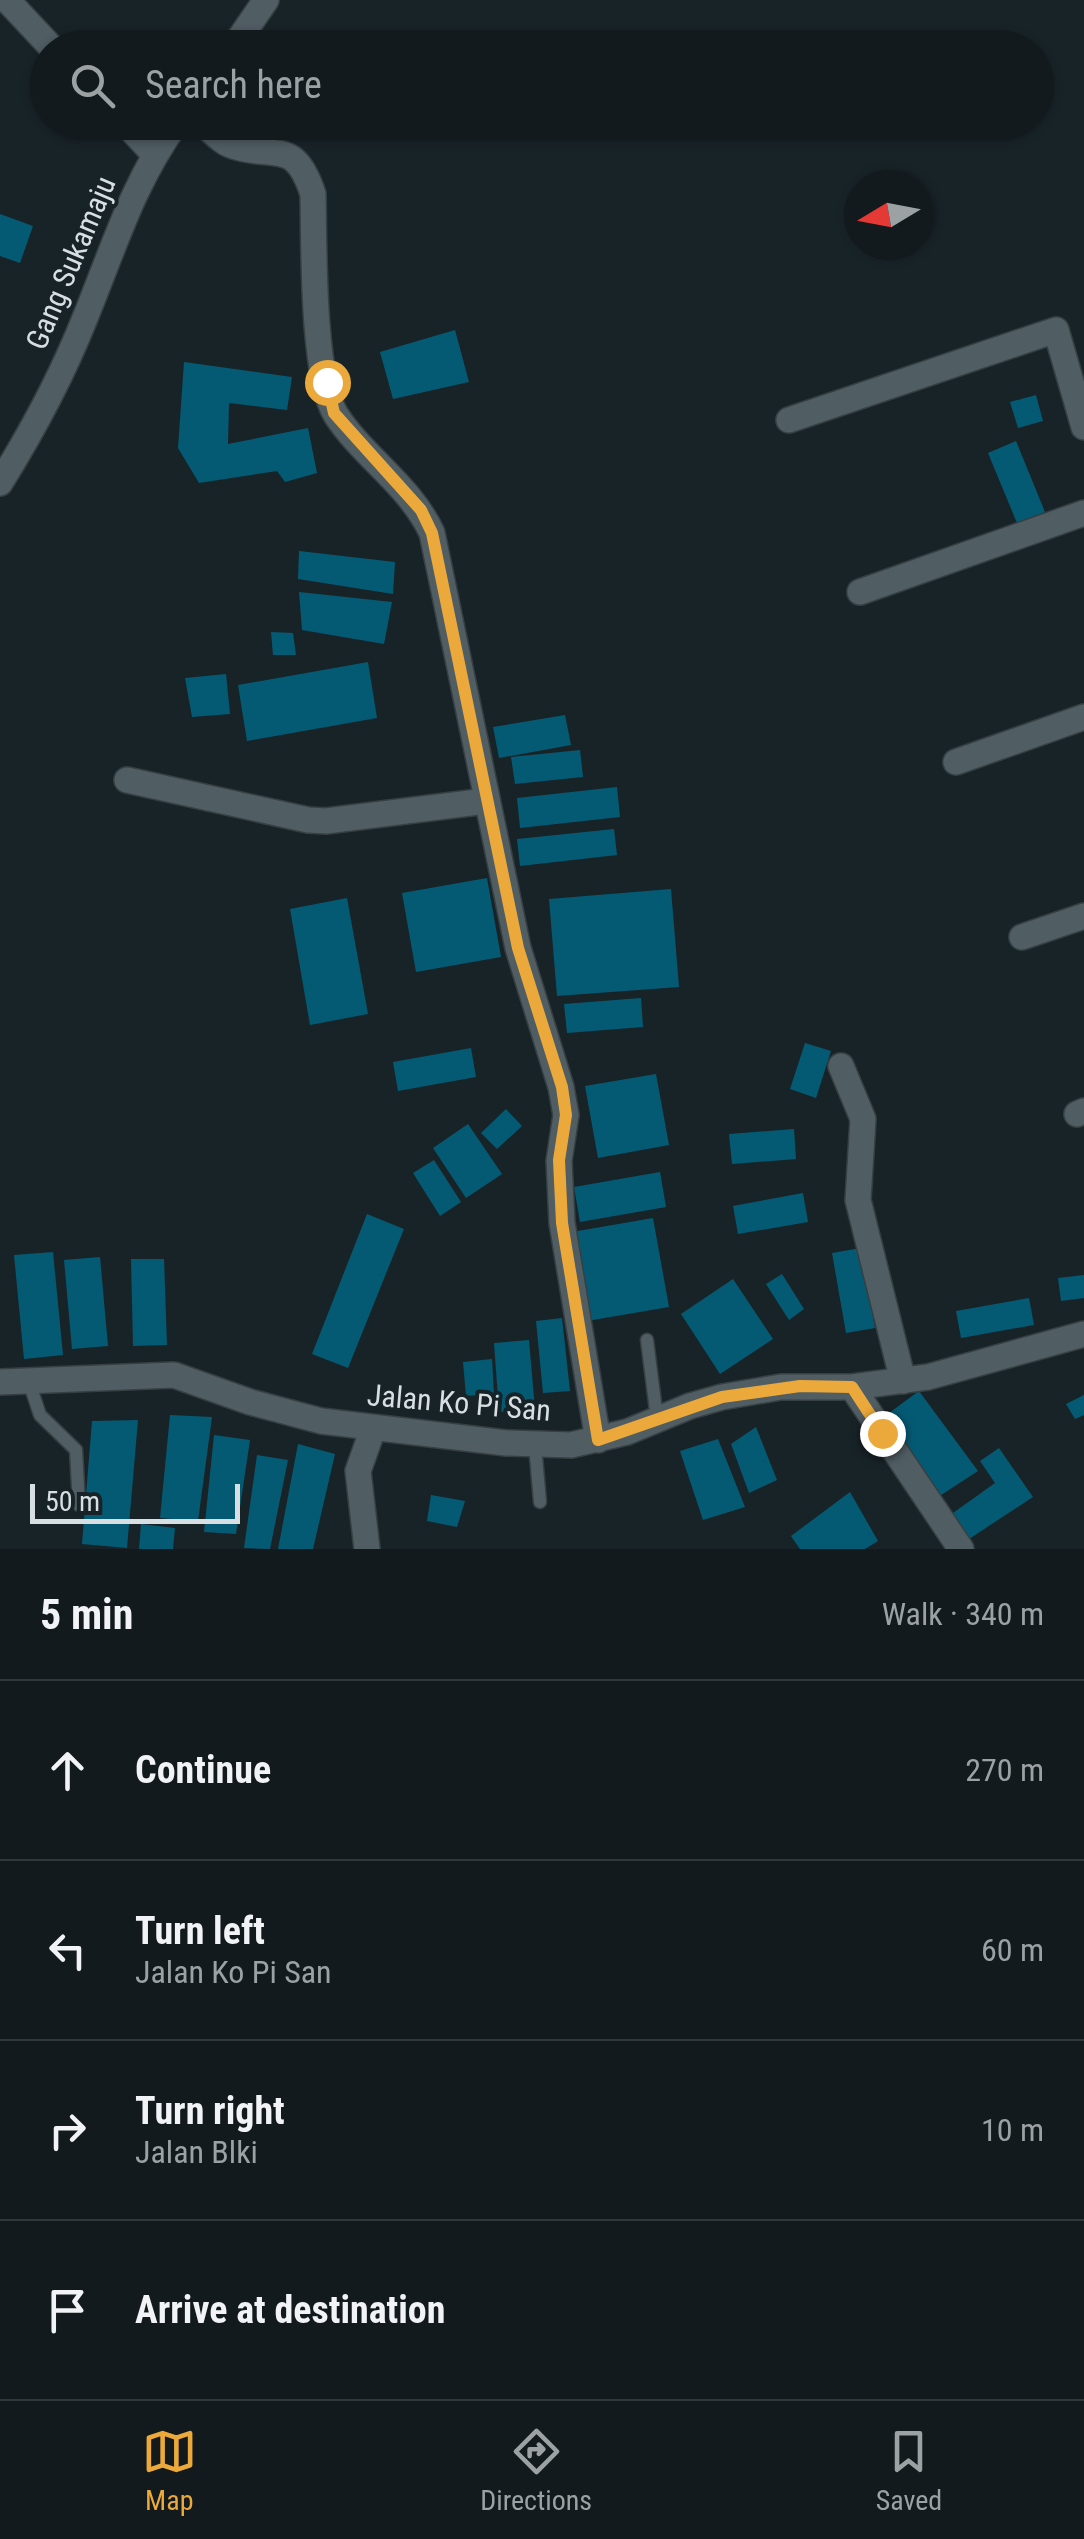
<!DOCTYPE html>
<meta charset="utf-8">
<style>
:root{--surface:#121a1e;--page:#1f272b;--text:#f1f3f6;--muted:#9ca1a4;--line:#31383c;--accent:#eca93b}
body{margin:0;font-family:"Roboto Condensed",sans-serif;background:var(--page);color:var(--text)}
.compass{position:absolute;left:844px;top:170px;width:90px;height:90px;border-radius:50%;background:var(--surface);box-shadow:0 2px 8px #0004;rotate:260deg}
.scale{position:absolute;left:30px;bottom:25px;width:210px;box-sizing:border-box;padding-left:10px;border:5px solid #d7dfe2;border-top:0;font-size:28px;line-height:35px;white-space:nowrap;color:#d7dfe2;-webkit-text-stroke:8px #182328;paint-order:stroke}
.stop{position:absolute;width:30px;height:30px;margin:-22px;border:8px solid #eca93b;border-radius:50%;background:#fff}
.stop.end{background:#eca93b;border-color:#fff;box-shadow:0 2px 10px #0008}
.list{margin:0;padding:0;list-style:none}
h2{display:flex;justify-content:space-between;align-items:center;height:130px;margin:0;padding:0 40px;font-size:42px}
h2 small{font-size:32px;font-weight:400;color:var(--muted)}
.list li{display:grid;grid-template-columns:65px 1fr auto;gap:30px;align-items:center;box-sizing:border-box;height:180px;padding:0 40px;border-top:2px solid var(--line)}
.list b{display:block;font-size:38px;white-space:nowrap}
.list p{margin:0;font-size:32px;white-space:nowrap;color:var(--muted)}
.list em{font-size:32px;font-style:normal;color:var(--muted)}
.icon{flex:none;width:55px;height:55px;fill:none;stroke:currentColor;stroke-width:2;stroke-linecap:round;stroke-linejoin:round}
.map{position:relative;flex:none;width:1084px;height:1549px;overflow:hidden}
.search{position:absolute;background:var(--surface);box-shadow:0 2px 8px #0004;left:30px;right:30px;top:30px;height:110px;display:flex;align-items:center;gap:25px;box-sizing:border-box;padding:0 35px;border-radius:55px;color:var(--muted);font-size:38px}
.sheet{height:850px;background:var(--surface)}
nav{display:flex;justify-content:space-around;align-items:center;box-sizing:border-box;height:140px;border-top:2px solid var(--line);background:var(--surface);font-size:28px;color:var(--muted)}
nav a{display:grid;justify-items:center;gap:5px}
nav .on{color:var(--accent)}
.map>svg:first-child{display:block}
.building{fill:#055a73}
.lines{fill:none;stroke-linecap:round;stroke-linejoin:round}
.lane-casing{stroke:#363f42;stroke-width:15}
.street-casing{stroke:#363f42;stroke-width:28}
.lane{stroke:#505d62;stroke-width:12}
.street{stroke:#505d62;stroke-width:25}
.route{stroke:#eca93b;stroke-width:12}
.labels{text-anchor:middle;stroke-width:8;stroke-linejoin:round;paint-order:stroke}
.street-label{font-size:30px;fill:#d7dfe2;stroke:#182328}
</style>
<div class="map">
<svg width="1084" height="1549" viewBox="0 0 1084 1549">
<rect width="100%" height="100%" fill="#182328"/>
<path class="building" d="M 0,214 L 33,226 L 20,263 L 0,256 Z
M 455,330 L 469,382 L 393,399 L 380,352 Z
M 184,362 L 292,377 L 287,410 L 229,403 L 228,444 L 308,428 L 317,473 L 285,482 L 277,471 L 199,483 L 178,448 Z
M 1036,395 L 1043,421 L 1018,428 L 1010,402 Z
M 1016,441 L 1045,512 L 1017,523 L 988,453 Z
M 299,551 L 395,562 L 393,594 L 298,579 Z
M 299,592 L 392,602 L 384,644 L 302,630 Z
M 271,632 L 293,633 L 296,655 L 273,655 Z
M 368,662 L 377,718 L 247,741 L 238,685 Z
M 226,674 L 230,714 L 192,717 L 185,678 Z
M 565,715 L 571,745 L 499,758 L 493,727 Z
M 580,750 L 583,777 L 515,784 L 511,757 Z
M 617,787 L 620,817 L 520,828 L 517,798 Z
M 614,829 L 617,855 L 520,866 L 517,839 Z
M 487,878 L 501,957 L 416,972 L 402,893 Z
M 671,889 L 679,987 L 557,996 L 549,899 Z
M 347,898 L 368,1014 L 310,1025 L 290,909 Z
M 641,998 L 643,1027 L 567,1033 L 564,1004 Z
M 805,1043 L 831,1051 L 816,1098 L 790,1089 Z
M 471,1048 L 476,1077 L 398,1091 L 393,1062 Z
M 656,1074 L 669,1145 L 598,1158 L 585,1086 Z
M 506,1109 L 522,1126 L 497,1149 L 481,1133 Z
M 468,1124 L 502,1174 L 466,1198 L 433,1148 Z
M 794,1129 L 796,1159 L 732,1164 L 729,1134 Z
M 434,1160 L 461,1202 L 440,1216 L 413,1173 Z
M 660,1172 L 666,1207 L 580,1222 L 574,1187 Z
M 803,1193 L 808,1222 L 738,1234 L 733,1206 Z
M 367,1214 L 404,1229 L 348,1368 L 312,1354 Z
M 653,1218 L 669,1307 L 587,1321 L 572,1232 Z
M 861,1248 L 875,1328 L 846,1333 L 832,1253 Z
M 53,1252 L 63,1355 L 24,1359 L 14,1255 Z
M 100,1257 L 108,1346 L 72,1349 L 64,1260 Z
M 131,1259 L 164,1259 L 167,1345 L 133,1346 Z
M 782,1274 L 804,1309 L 789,1320 L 766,1284 Z
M 1084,1275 L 1084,1298 L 1061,1301 L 1058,1278 Z
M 733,1279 L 773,1339 L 720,1374 L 681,1314 Z
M 1029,1298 L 1034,1325 L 961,1338 L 956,1311 Z
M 562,1318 L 570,1391 L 543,1393 L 536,1321 Z
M 529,1340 L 535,1409 L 499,1412 L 494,1343 Z
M 492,1359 L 494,1394 L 466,1396 L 463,1362 Z
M 919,1391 L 978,1471 L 935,1499 L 878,1421 Z
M 1084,1395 L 1084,1415 L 1075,1419 L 1066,1404 Z
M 170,1415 L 212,1417 L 198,1521 L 160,1518 Z
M 138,1420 L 127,1548 L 82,1544 L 92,1421 Z
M 756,1427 L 777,1480 L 749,1493 L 731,1444 Z
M 214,1435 L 250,1440 L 236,1534 L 204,1532 Z
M 718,1439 L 745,1507 L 703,1520 L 680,1451 Z
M 298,1444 L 335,1454 L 313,1549 L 278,1549 Z
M 999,1448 L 1033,1497 L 969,1539 L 953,1513 L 995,1483 L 980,1461 Z
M 257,1455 L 288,1460 L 270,1549 L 244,1548 Z
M 850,1492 L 878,1541 L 865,1549 L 800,1549 L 791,1536 Z
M 431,1495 L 465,1501 L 457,1527 L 427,1521 Z
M 141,1524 L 175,1528 L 173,1549 L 139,1549 Z"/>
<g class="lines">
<defs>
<path id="lane" d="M 647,1340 L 657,1419
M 29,1382 L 40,1415 L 76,1450 L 79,1505
M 535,1445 L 540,1502"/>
<path id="street" d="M 7,0 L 52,48
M 233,48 L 266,0
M 124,122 L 154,154
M 201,122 C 211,130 222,143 233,146 C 276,160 294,137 313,194 C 314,243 312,376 336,415 C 364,458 409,484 432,533 L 518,948 L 561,1087 L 566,1115 L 559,1161 L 562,1223 L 598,1440
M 789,420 L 1056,330 L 1084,427
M 0,483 C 33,430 62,376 85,318 C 113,250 133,182 177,122
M 860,592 L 1084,513
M 956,762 L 1084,717
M 127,780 L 308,820 L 326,821 L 486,801
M 1022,937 L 1084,916
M 841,1066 L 863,1119 L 858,1200 L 903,1381
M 1077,1114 L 1084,1111
M 0,1382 L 174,1375 L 250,1402 L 321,1421 L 506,1443 L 571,1445 L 627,1432 L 690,1406 L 722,1397 L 781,1387 L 852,1387 L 928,1377 L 1084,1334
M 852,1387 L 961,1549
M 367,1549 L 358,1471 L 373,1429"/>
</defs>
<use href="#lane" class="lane-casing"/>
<use href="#street" class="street-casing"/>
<use href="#lane" class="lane"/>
<use href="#street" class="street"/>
</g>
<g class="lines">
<path class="route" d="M 327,382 L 334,413 L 421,510 L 432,533 L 518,948 L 562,1087 L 566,1115 L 559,1160 L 562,1223 L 598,1440 L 722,1397 L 800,1386 L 852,1387 L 882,1433"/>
</g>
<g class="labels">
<g class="street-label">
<text transform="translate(71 263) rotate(-67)" y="10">Gang Sukamaju</text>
<text transform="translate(459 1403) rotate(5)" y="10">Jalan Ko Pi San</text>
</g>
</g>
</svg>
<svg class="compass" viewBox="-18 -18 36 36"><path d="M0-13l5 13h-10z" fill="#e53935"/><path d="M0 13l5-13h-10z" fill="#9ca1a4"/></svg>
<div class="scale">50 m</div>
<div class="stop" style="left:327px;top:382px"></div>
<div class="stop end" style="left:882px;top:1433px"></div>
<div class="search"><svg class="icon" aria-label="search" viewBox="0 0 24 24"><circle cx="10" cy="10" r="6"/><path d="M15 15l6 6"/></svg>Search here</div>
</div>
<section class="sheet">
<h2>5 min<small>Walk · 340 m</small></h2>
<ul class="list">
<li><svg class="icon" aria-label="ahead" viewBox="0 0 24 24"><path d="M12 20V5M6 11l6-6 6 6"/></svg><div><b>Continue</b></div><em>270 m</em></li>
<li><svg class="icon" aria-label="left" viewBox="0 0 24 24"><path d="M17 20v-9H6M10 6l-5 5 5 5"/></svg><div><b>Turn left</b><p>Jalan Ko Pi San</p></div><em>60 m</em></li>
<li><svg class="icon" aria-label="right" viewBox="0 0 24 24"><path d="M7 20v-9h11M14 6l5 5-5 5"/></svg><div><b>Turn right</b><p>Jalan Blki</p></div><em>10 m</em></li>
<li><svg class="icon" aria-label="arrive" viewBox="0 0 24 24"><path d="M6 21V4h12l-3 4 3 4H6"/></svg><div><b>Arrive at destination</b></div></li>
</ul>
</section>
<nav>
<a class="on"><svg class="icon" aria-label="map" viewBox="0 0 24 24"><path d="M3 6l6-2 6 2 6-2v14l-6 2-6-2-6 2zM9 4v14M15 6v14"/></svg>Map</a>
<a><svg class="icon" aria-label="directions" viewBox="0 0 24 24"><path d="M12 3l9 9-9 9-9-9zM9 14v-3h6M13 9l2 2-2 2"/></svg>Directions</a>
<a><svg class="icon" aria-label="saved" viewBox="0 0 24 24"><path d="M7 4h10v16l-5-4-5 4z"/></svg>Saved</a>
</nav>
